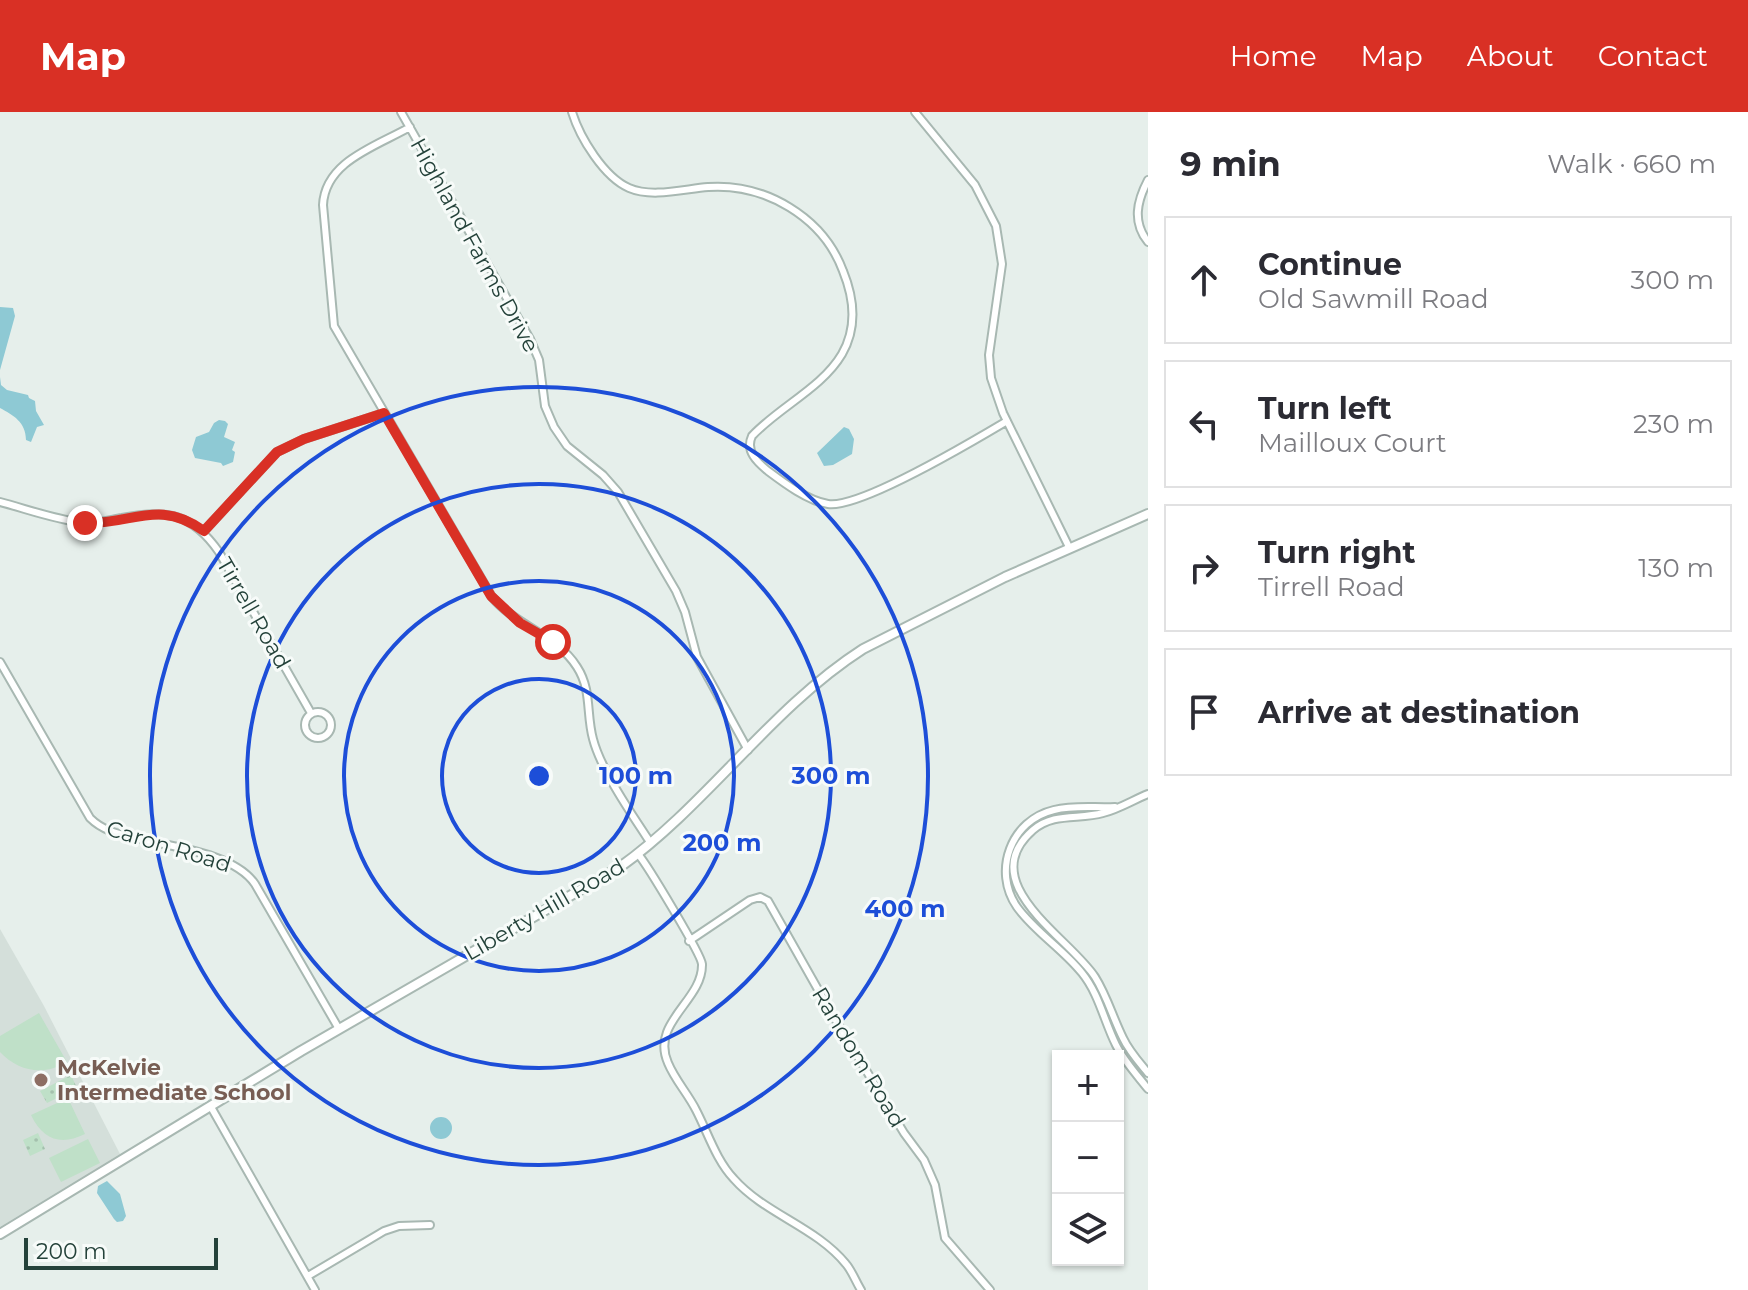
<!DOCTYPE html>
<meta charset="utf-8">
<style>
:root{--surface:#fff;--page:#f7f7f7;--text:#2b2b33;--muted:#7c7c81;--line:#e1e1e2;--accent:#d93025}
body{margin:0;font-family:Montserrat,sans-serif;background:var(--page);color:var(--text)}
.controls{position:absolute;right:24px;bottom:24px;display:grid;overflow:hidden;border-radius:0px;box-shadow:0 2px 6px #0004}
.controls button{width:72px;height:72px;display:grid;place-items:center;padding:0;border:0;border-bottom:2px solid var(--line);background:var(--surface);color:var(--text);font:40px sans-serif}
.scale{position:absolute;left:24px;bottom:20px;width:194px;box-sizing:border-box;padding-left:8px;border:4px solid #24423a;border-top:0;font-size:22px;line-height:28px;white-space:nowrap;color:#24423a;-webkit-text-stroke:6px #f7fbf9;paint-order:stroke}
.stop{position:absolute;width:24px;height:24px;margin:-18px;border:6px solid #d93025;border-radius:50%;background:#fff}
.stop.end{background:#d93025;border-color:#fff;box-shadow:0 2px 8px #0008}
.list{margin:0;padding:0;list-style:none}
h2{display:flex;justify-content:space-between;align-items:center;height:104px;margin:0;padding:0 32px;font-size:34px}
h2 small{font-size:26px;font-weight:400;color:var(--muted)}
.list li{display:grid;grid-template-columns:52px 1fr auto;gap:24px;align-items:center;box-sizing:border-box;height:128px;margin:0 16px 16px;padding:0 16px;border:2px solid var(--line);border-radius:0px}
.list b{display:block;font-size:30px;white-space:nowrap}
.list p{margin:0;font-size:26px;white-space:nowrap;color:var(--muted)}
.list em{font-size:26px;font-style:normal;color:var(--muted)}
.icon{flex:none;width:44px;height:44px;fill:none;stroke:currentColor;stroke-width:2;stroke-linecap:round;stroke-linejoin:round}
.map{position:relative;flex:none;width:1148px;height:1178px;overflow:hidden}
header{display:flex;align-items:center;gap:48px;box-sizing:border-box;height:112px;padding:0 40px;background:var(--accent);color:#fff}
header strong{font-size:38px}
nav{display:flex;gap:44px;margin-inline-start:auto;font-size:28px}
main{display:flex}
aside{flex:1;background:var(--surface)}
.map>svg:first-child{display:block}
.built{fill:#d4dfda}
.park{fill:url(#park-dots)}
.pitch{fill:#bfe0c8}
.water{fill:#8ec9d4}
.lines{fill:none;stroke-linecap:round;stroke-linejoin:round}
.minor-casing{stroke:#a8b8b2;stroke-width:10}
.tertiary-casing{stroke:#a8b8b2;stroke-width:12}
.minor{stroke:#fff;stroke-width:6}
.tertiary{stroke:#fff;stroke-width:8}
.route{stroke:#d93025;stroke-width:10}
.ring{fill:none;stroke:#1d4ed8;stroke-width:4}
.education-dot{fill:#8d6e63;stroke:#f7fbf9;stroke-width:3}
.labels{text-anchor:middle;stroke-width:6;stroke-linejoin:round;paint-order:stroke}
.street-label{font-size:22px;fill:#24423a;stroke:#f7fbf9}
.education-label{font-size:22px;font-weight:bold;fill:#785e54;stroke:#f7fbf9;text-anchor:start}
.centre{fill:#1d4ed8;stroke:#f7fbf9;stroke-width:4}
.ring-label{font-size:24px;text-anchor:middle;font-weight:bold;fill:#1d4ed8;stroke:#f7fbf9;stroke-width:6;stroke-linejoin:round;paint-order:stroke}
</style>
<header>
<strong>Map</strong>
<nav><a>Home</a><a>Map</a><a>About</a><a>Contact</a></nav>
</header>
<main>
<div class="map">
<svg width="1148" height="1178" viewBox="0 0 1148 1178">
<defs>
<pattern id="park-dots" width="8" height="8" patternUnits="userSpaceOnUse" patternTransform="scale(2)"><rect width="8" height="8" fill="#bfe0c8"/><path d="M2 2h.1M6 6h.1" fill="none" stroke="#a4c1ad" stroke-width="1.8" stroke-linecap="round"/></pattern>
</defs>
<rect width="100%" height="100%" fill="#e6efeb"/>
<path class="built" d="M 0,817 L 44,894 L 120,1042 L 0,1115 Z"/>
<path class="park" d="M 71,963 L 77,976 L 47,991 L 40,979 Z
M 38,1021 L 45,1037 L 30,1044 L 23,1028 Z"/>
<path class="pitch" d="M 39,901 L 67,950 C 44,964 19,960 0,940 L 0,924 Z
M 68,986 L 85,1022 C 61,1034 43,1028 31,1003 Z
M 88,1027 L 100,1051 L 61,1070 L 49,1046 Z"/>
<path class="water" d="M 0,195 L 13,196 L 15,204 L 0,258 Z
M 0,265 L 1,273 L 7,278 L 28,283 L 29,286 L 35,289 L 36,299 L 44,313 L 37,315 L 31,330 L 26,328 C 26,310 13,303 0,296 Z
M 219,308 L 225,309 L 228,312 L 224,325 L 235,330 L 232,338 L 235,340 L 233,350 L 223,354 L 221,351 L 195,346 L 192,338 L 196,325 L 209,320 L 214,311 Z
M 844,315 L 849,317 L 854,327 L 852,342 L 833,353 L 824,354 L 817,341 Z
M430 1016a11 11 0 1 1 22 0a11 11 0 1 1-22 0Z
M 107,1069 L 120,1082 L 126,1104 L 123,1109 L 117,1110 L 114,1107 L 97,1081 L 98,1074 Z"/>
<g class="lines">
<defs>
<path id="minor" d="M 401,0 L 530,227 L 539,248 L 545,294 L 554,315 L 567,334 L 603,363 L 618,380 L 676,479 L 685,500 L 697,545 L 748,638
M 572,0 C 580,26 604,65 629,76 C 652,86 684,77 708,75 C 765,71 823,105 843,159 C 854,186 857,216 842,242 C 822,276 779,295 752,324 C 745,339 757,350 768,359 C 784,371 808,389 828,392 C 860,397 975,328 1007,309
M 915,0 L 975,73 L 996,114 L 1002,152 L 989,243 L 991,266 L 1003,301 L 1069,435
M 410,15 C 377,34 325,49 323,93 L 334,214 L 492,485 C 516,514 557,523 577,555 C 592,578 586,602 593,627 C 601,658 632,703 650,730
M 1148,68 C 1137,89 1132,110 1148,130
M 0,390 C 27,397 56,408 85,411 C 97,412 110,408 122,406 C 166,397 192,401 219,440 L 311,601
M 204,419 L 277,340 L 304,327 L 384,301
M 0,550 L 90,706 C 103,719 119,722 136,726 C 172,735 234,741 255,772 L 339,917
M305 613a13 13 0 1 1 26 0a13 13 0 1 1-26 0Z
M 1148,682 C 1133,688 1119,697 1103,701 C 1079,708 1054,700 1033,718 C 972,771 1070,826 1095,865 C 1107,884 1113,906 1123,926 C 1129,939 1139,950 1148,961
M 1115,695 C 1095,696 1074,693 1054,698 C 1011,708 992,759 1017,795 C 1035,820 1063,837 1082,861 C 1099,882 1104,909 1116,933 C 1124,949 1137,963 1148,977
M 638,742 C 648,754 701,842 702,852 C 703,889 650,910 668,951 C 675,968 688,982 696,998 C 708,1021 716,1048 734,1067 C 765,1102 816,1115 846,1152 C 852,1159 856,1170 861,1178
M 689,829 L 750,788 L 760,785 L 768,789 L 829,897 L 904,1021 L 924,1048 L 935,1073 L 945,1126 L 990,1178
M 211,995 L 315,1178
M 308,1164 L 384,1119 L 399,1114 L 430,1113"/>
<path id="tertiary" d="M 0,1122 L 301,939 L 620,755 C 708,692 771,596 863,537 L 1005,465 L 1148,402"/>
</defs>
<use href="#minor" class="minor-casing"/>
<use href="#tertiary" class="tertiary-casing"/>
<use href="#minor" class="minor"/>
<use href="#tertiary" class="tertiary"/>
</g>
<g class="lines">
<path class="route" d="M 85,411 C 132,413 158,386 204,419 L 277,340 L 304,327 L 384,301 L 491,484 L 520,511 L 553,530"/>
</g>
<g class="ring">
<circle cx="539" cy="664" r="97"/>
<circle cx="539" cy="664" r="195"/>
<circle cx="539" cy="664" r="292"/>
<circle cx="539" cy="664" r="389"/>
</g>
<circle class="education-dot" cx="41" cy="968" r="8"/>
<g class="labels">
<g class="street-label">
<text transform="translate(475 133) rotate(61)" y="8">Highland Farms Drive</text>
<text transform="translate(254 501) rotate(60)" y="8">Tirrell Road</text>
<text transform="translate(169 734) rotate(17)" y="8">Caron Road</text>
<text transform="translate(544 797) rotate(-30)" y="8">Liberty Hill Road</text>
<text transform="translate(859 945) rotate(59)" y="8">Random Road</text>
</g>
<g class="education-label">
<text x="57" y="963">McKelvie<tspan x="57" dy="25">Intermediate School</tspan></text>
</g>
</g>
<circle cx="539" cy="664" r="12" class="centre"/>
<g class="ring-label">
<text x="636" y="672">100 m</text>
<text x="831" y="672">300 m</text>
<text x="722" y="739">200 m</text>
<text x="905" y="805">400 m</text>
</g>
</svg>
<div class="controls">
<button>+</button>
<button>−</button>
<button><svg class="icon" aria-label="layers" viewBox="0 0 24 24"><path d="M12 4l9 5-9 5-9-5zM3 14l9 5 9-5"/></svg></button>
</div>
<div class="scale">200 m</div>
<div class="stop" style="left:553px;top:530px"></div>
<div class="stop end" style="left:85px;top:411px"></div>
</div>
<aside>
<h2>9 min<small>Walk · 660 m</small></h2>
<ul class="list">
<li><svg class="icon" aria-label="ahead" viewBox="0 0 24 24"><path d="M12 20V5M6 11l6-6 6 6"/></svg><div><b>Continue</b><p>Old Sawmill Road</p></div><em>300 m</em></li>
<li><svg class="icon" aria-label="left" viewBox="0 0 24 24"><path d="M17 20v-9H6M10 6l-5 5 5 5"/></svg><div><b>Turn left</b><p>Mailloux Court</p></div><em>230 m</em></li>
<li><svg class="icon" aria-label="right" viewBox="0 0 24 24"><path d="M7 20v-9h11M14 6l5 5-5 5"/></svg><div><b>Turn right</b><p>Tirrell Road</p></div><em>130 m</em></li>
<li><svg class="icon" aria-label="arrive" viewBox="0 0 24 24"><path d="M6 21V4h12l-3 4 3 4H6"/></svg><div><b>Arrive at destination</b></div></li>
</ul>
</aside>
</main>
